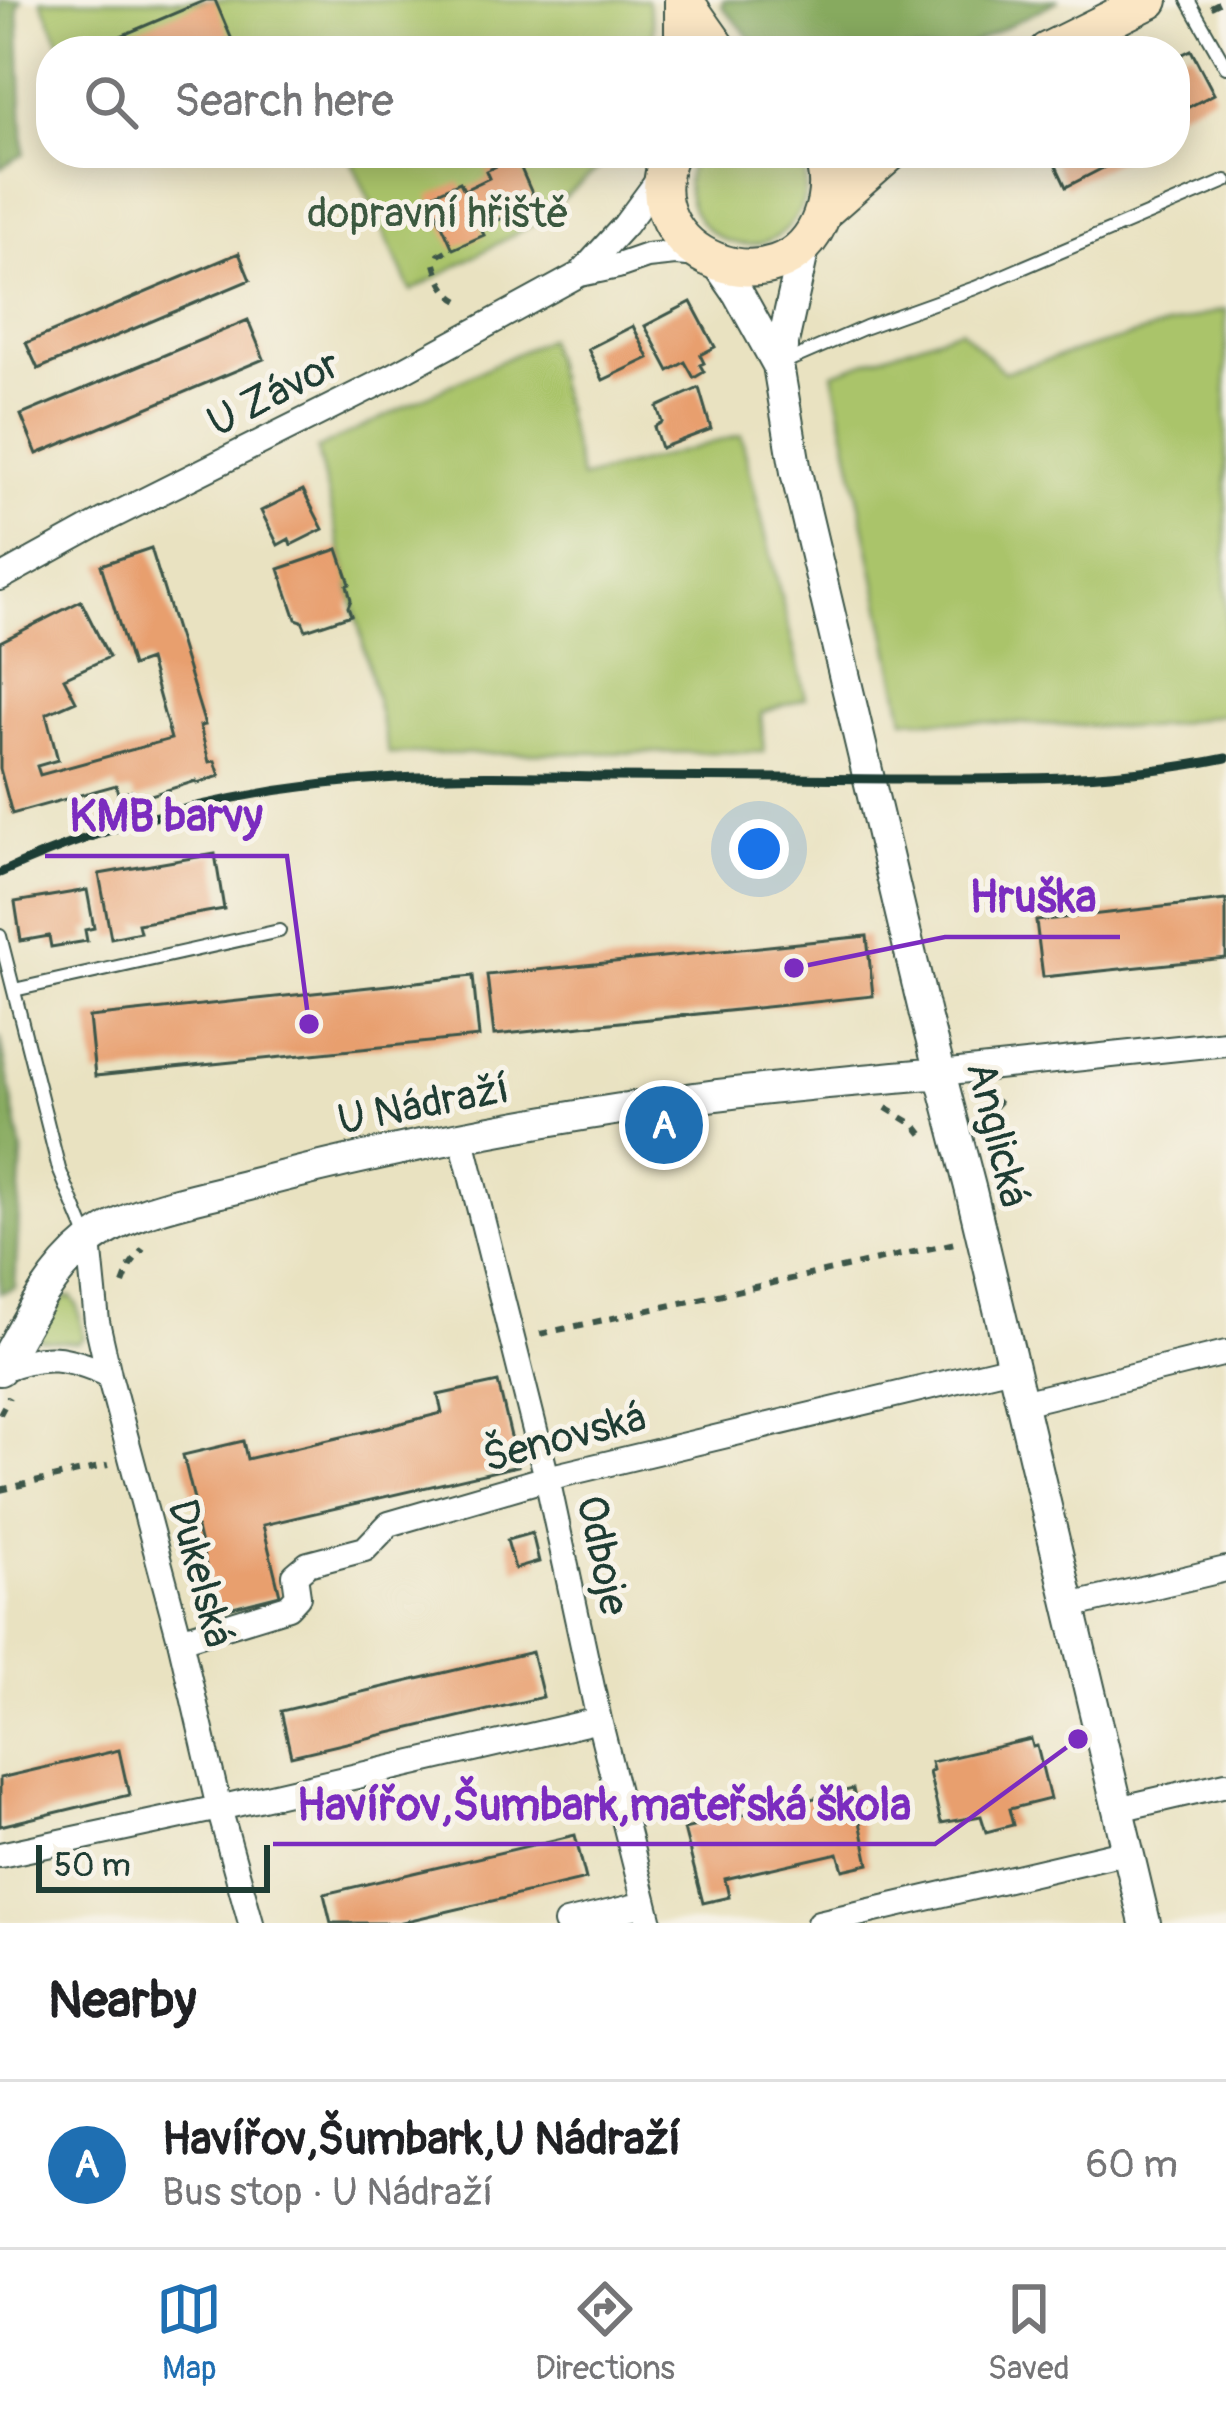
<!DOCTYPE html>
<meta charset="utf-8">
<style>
:root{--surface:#fff;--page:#f6f6f6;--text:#202124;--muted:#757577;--line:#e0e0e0;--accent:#1f6fb2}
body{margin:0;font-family:Pangolin,sans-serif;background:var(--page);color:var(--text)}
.scale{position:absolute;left:36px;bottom:30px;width:234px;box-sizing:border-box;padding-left:12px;border:6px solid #1f3d34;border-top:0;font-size:33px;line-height:42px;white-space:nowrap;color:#1f3d34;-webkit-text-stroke:9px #f7f3e8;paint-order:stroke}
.you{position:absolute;left:759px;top:849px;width:42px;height:42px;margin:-30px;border:9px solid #fff;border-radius:50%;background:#1a73e8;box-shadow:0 0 0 18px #1a73e833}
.badge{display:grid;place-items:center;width:78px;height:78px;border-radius:50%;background:var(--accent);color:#fff;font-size:39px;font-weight:700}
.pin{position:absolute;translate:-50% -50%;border:6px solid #fff;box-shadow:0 3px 12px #0006}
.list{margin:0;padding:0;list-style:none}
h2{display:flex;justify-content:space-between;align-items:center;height:156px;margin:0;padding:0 48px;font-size:51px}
h2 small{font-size:39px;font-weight:400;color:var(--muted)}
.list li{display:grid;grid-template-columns:78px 1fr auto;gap:36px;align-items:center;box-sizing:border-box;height:168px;padding:0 48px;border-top:3px solid var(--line)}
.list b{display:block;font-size:45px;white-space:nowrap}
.list p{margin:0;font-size:39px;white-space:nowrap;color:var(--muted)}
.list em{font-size:39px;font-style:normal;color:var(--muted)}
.icon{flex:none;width:66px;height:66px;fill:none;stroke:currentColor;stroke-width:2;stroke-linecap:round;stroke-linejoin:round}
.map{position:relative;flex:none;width:1226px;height:1923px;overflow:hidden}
.search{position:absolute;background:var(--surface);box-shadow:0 6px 30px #0003;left:36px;right:36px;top:36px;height:132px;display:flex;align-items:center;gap:30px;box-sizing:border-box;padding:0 42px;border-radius:48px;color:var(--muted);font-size:45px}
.sheet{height:324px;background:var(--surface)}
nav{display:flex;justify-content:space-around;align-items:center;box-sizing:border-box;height:168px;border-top:3px solid var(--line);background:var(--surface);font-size:33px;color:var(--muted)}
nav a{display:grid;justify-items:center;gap:6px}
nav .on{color:var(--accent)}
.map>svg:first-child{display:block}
.green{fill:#aac46a;stroke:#64804f;stroke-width:3}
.forest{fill:#87aa5e;stroke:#537449;stroke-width:3}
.building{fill:#e89f6e}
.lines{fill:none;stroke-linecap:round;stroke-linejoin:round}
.service-casing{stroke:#3d5649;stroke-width:16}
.minor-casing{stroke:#3d5649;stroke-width:28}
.tertiary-casing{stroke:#3d5649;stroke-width:34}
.secondary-casing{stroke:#3d5649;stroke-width:40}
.path{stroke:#3d5649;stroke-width:6;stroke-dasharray:9 9;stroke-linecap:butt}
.service{stroke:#fff;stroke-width:12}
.minor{stroke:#fff;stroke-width:24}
.tertiary{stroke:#fff;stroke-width:30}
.secondary{stroke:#fbe6c4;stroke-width:36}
.rail{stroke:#1f3d34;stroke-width:9}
.labels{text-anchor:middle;stroke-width:10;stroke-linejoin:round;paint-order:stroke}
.park-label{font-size:42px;fill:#3b583f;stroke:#f7f3e8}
.street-label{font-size:42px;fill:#1f3d34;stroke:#f7f3e8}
.leader{fill:none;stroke:#7b2cbf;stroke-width:4.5}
.callout-dot{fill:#7b2cbf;stroke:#f7f3e8;stroke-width:4.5}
.callout-label{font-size:45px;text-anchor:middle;font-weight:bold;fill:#7b2cbf;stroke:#f7f3e8;stroke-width:10;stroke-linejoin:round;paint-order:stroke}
</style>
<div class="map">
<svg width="1226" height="1923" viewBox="0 0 1226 1923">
<rect width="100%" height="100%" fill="#f7f3e8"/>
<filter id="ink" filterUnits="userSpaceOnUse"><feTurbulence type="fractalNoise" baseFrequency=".00833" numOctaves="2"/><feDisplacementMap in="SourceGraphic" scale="24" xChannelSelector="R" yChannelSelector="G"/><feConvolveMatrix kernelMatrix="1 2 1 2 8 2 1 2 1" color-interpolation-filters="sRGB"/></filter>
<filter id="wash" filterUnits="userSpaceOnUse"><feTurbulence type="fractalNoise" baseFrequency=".004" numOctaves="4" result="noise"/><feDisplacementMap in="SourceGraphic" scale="48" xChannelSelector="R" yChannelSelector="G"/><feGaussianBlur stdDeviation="2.7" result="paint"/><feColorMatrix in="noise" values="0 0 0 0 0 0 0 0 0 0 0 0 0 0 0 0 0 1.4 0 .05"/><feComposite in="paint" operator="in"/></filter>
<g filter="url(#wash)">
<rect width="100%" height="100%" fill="#e9e2c1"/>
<path class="green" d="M 41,0 L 647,0 L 653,24 L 653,48 L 652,51 L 302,51 L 296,39 L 269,51 L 64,51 Z
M 348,153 L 616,153 L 533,224 L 411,291 Z
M 695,153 L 797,153 C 808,173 809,195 797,215 C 756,281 660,226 695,153 Z
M 1226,309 L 1226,714 L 1149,728 L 904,719 L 833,373 L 960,329 L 1004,372 Z
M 547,339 L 581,479 L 741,435 L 806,698 L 761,713 L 764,752 L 389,754 L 317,449 Z
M 65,1297 L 71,1297 L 77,1305 L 84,1338 L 77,1343 L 40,1340 L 38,1333 L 40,1325 Z"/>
<path class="forest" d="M 0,0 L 22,0 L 18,5 L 24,154 L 0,168 Z
M 723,0 L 1059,0 L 958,51 L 762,51 L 722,6 Z
M 0,1035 L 22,1152 L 15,1288 L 0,1293 Z"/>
<g id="blocks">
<path class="building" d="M 206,0 L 215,0 L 232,40 L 207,51 L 108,51 L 104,43 Z
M 1191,50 L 1214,94 L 1175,114 L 1175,58 Z
M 1050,153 L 1132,153 L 1066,187 Z
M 516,157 L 537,205 L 480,227 L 484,235 L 453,249 L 429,196 L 460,182 L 464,190 L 489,178 L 486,171 Z
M 239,253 L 250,280 L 38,369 L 26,343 Z
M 691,302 L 715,347 L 700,355 L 704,363 L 700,365 L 704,372 L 694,378 L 685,362 L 669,371 L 645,326 Z
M 248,320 L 264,359 L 37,454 L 21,415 Z
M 633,326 L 649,358 L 603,380 L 588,349 Z
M 699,388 L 711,429 L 661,448 L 654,427 L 662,422 L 657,407 Z
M 303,490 L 323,529 L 291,545 L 289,539 L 278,545 L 261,511 Z
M 151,548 L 205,725 L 200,726 L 209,762 L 215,761 L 220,776 L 197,783 L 196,781 L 135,800 L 132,791 L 118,794 L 116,785 L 12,814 L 0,769 L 0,642 L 81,601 L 109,657 L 64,678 L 76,701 L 46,714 L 58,760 L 37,766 L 40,775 L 171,739 L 149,660 L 132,666 L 101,565 Z
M 338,549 L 350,584 L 347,585 L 351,600 L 348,607 L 351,615 L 306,630 L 302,621 L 296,619 L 279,569 Z
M 215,854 L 224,909 L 138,924 L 140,932 L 111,938 L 99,874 Z
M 87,890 L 94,928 L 85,930 L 87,941 L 51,947 L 49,936 L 21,941 L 15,902 Z
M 1226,900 L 1226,958 L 1043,977 L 1036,921 Z
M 867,936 L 873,996 L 494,1035 L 487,975 Z
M 473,976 L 479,1037 L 95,1076 L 89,1017 Z
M 498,1382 L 518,1466 L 263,1525 L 280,1595 L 217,1611 L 194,1516 L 198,1516 L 183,1455 L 243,1441 L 247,1459 L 389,1426 L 442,1413 L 438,1395 Z
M 532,1533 L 539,1562 L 515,1569 L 507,1540 Z
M 532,1652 L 543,1697 L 291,1756 L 281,1711 Z
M 1031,1739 L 1033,1747 L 1037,1746 L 1050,1799 L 1009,1809 L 1013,1825 L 986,1832 L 981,1816 L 941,1823 L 929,1772 L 933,1770 L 931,1762 Z
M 119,1750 L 129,1795 L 0,1826 L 0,1778 Z
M 853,1789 L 869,1864 L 843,1870 L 838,1853 L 725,1879 L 729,1897 L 703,1903 L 684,1829 Z
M 575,1835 L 586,1879 L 398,1923 L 331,1923 L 324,1894 Z"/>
</g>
</g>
<g filter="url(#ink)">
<use href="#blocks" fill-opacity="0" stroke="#3d5649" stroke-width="3"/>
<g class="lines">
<defs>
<path id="service" d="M 1188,0 L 1226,67
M 785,362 L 866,327 L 975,288 L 1226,181
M 0,936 L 59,1169 L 89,1241
M 14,990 L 279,931"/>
<path id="minor" d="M 580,274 L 625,225 L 662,175
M 0,578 L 105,520 L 393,376 L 580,274 L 618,266 L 647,256 L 675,253 L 700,255
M 940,1073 L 1226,1043
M 461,1135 L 547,1478 L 599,1720 L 650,1923
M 89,1242 L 97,1322 L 109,1375 L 180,1640 L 219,1808 L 251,1923
M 0,1370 C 43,1352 67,1356 109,1375
M 1022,1403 L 1226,1353
M 1070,1606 L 1226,1569
M 180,1640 L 288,1607 L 298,1596 L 295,1575 L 308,1564 L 365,1549 L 389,1524 L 547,1478 L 1012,1367
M 1118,1809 L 1226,1784
M 0,1855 L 219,1808 L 599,1720
M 566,1923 L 645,1904
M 819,1923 L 1128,1851"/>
<path id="tertiary" d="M 718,264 L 738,293 L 778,365 L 796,472 L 925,1015 L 971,1191 L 1145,1923
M 778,365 L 805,243
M 0,1370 C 24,1326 48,1275 88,1243 C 132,1208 196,1199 249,1185 C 393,1147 539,1120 687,1099 C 770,1087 856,1081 940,1073"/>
<path id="secondary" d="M 683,0 L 683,51
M 684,0 L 720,51
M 1047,51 L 1150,0
M 670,153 C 626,256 785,316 821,217 C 829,196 829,173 821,153
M 823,212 L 890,153"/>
</defs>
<use href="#service" class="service-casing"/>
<use href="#minor" class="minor-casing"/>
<use href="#tertiary" class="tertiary-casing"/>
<use href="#secondary" class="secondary-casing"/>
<path class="path" d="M 1211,7 L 1225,0
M 446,251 L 439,255 L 435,264 C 440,283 448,298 467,304
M 886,1108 L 916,1126 L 923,1135
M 985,1123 L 993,1108 L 1005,1095
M 123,1284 L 130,1266 L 143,1249
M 540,1334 L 955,1243
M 0,1414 L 9,1397
M 0,1490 L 108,1465"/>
<use href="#service" class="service"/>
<use href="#minor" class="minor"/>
<use href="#tertiary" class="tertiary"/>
<use href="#secondary" class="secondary"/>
<path class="rail" d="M 0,873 C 124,816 261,785 397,778 C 467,774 537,776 607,777 C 701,777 796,778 890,779 C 1002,779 1116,781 1226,758"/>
</g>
</g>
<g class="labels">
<g class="park-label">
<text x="438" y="227">dopravní hřiště</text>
</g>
<g class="street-label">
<text transform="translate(273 392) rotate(-27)" y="15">U Závor</text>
<text transform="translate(423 1103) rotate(-11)" y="15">U Nádraží</text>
<text transform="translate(999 1134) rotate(76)" y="15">Anglická</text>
<text transform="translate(564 1436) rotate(-15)" y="15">Šenovská</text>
<text transform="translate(604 1555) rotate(78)" y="15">Odboje</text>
<text transform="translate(202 1573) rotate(75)" y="15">Dukelská</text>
</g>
</g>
<path class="leader" d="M309 1024L287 856H45M794 968L945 937H1120M1078 1739L935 1844H273"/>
<g class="callout-dot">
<circle cx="309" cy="1024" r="12"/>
<circle cx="794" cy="968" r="12"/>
<circle cx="1078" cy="1739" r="12"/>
</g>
<g class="callout-label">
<text x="166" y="831">KMB barvy</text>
<text x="1033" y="912">Hruška</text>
<text x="604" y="1820">Havířov,Šumbark,mateřská škola</text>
</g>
</svg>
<div class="scale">50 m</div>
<div class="you"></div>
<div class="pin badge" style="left:664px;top:1125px">A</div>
<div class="search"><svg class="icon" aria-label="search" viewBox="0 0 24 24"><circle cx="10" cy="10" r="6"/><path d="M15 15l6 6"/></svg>Search here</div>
</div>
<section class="sheet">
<h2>Nearby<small></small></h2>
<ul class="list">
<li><span class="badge">A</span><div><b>Havířov,Šumbark,U Nádraží</b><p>Bus stop · U Nádraží</p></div><em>60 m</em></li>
</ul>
</section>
<nav>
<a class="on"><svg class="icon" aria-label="map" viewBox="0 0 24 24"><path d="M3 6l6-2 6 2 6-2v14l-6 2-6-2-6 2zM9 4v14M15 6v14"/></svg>Map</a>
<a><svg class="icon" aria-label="directions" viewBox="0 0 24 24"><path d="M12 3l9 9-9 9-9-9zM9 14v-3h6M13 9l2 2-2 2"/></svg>Directions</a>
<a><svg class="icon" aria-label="saved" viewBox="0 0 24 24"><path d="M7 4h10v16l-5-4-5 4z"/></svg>Saved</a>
</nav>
